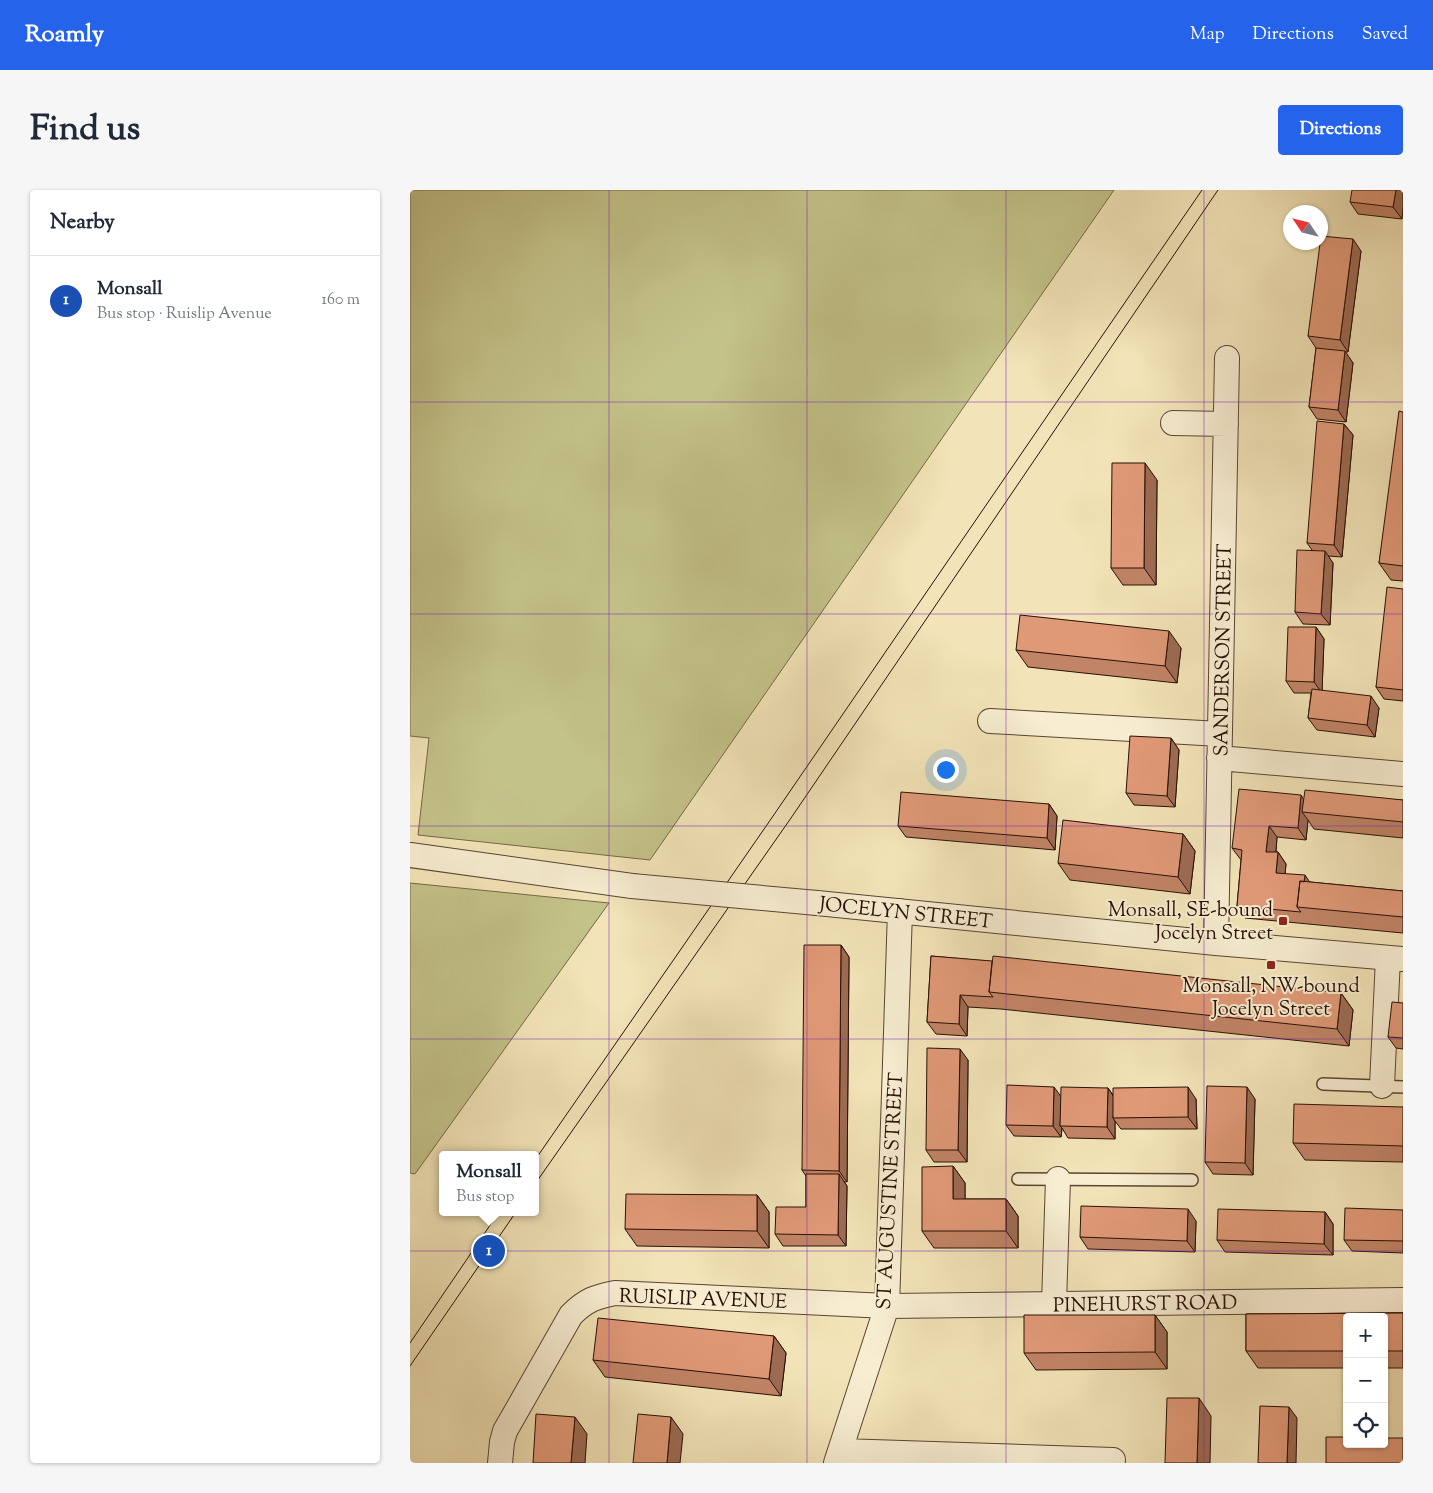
<!DOCTYPE html>
<meta charset="utf-8">
<style>
:root{--surface:#fff;--page:#f6f6f7;--text:#1f2937;--muted:#747a83;--line:#e0e1e3;--accent:#2563eb}
body{margin:0;font-family:"Sorts Mill Goudy",serif;background:var(--page);color:var(--text)}
.controls{position:absolute;right:15px;bottom:15px;display:grid;overflow:hidden;border-radius:5px;box-shadow:0 1px 4px #0004}
.controls button{width:45px;height:45px;display:grid;place-items:center;padding:0;border:0;border-bottom:1px solid var(--line);background:var(--surface);color:var(--text);font:25px sans-serif}
.compass{position:absolute;left:873px;top:15px;width:45px;height:45px;border-radius:50%;background:var(--surface);box-shadow:0 1px 4px #0004;rotate:305deg}
.you{position:absolute;left:535px;top:579px;width:18px;height:18px;margin:-12px;border:4px solid #fff;border-radius:50%;background:#1a73e8;box-shadow:0 0 0 8px #1a73e833}
.badge{display:grid;place-items:center;width:32px;height:32px;border-radius:50%;background:var(--accent);color:#fff;font-size:16px;font-weight:700}
.pin{position:absolute;translate:-50% -50%;border:2px solid #fff;box-shadow:0 1px 5px #0006}
.popup{position:absolute;left:29px;top:961px;width:100px;height:65px;box-sizing:border-box;display:grid;place-content:center;border-radius:5px;background:var(--surface);filter:drop-shadow(0 1px 4px #0005);font-size:16px;white-space:nowrap;color:var(--muted)}
.popup b{font-size:19px;color:var(--text)}
.popup::after{content:'';position:absolute;left:50%;top:100%;margin-left:-10px;border:10px solid transparent;border-top-color:var(--surface)}
.list{margin:0;padding:0;list-style:none}
h2{display:flex;justify-content:space-between;align-items:center;height:65px;margin:0;padding:0 20px;font-size:21px}
h2 small{font-size:16px;font-weight:400;color:var(--muted)}
.list li{display:grid;grid-template-columns:32px 1fr auto;gap:15px;align-items:center;box-sizing:border-box;height:90px;padding:0 20px;border-top:1px solid var(--line)}
.list b{display:block;font-size:19px;white-space:nowrap}
.list p{margin:0;font-size:16px;white-space:nowrap;color:var(--muted)}
.list em{font-size:16px;font-style:normal;color:var(--muted)}
.icon{flex:none;width:28px;height:28px;fill:none;stroke:currentColor;stroke-width:2;stroke-linecap:round;stroke-linejoin:round}
.map{position:relative;flex:none;width:993px;height:1273px;overflow:hidden;border-radius:5px}
header{display:flex;align-items:center;gap:30px;box-sizing:border-box;height:70px;padding:0 25px;background:var(--accent);color:#fff}
header strong{font-size:24px}
nav{display:flex;gap:28px;margin-inline-start:auto;font-size:18px}
.intro{display:flex;align-items:center;justify-content:space-between;box-sizing:border-box;height:120px;padding:0 30px}
h1{margin:0;font-size:35px}
.button{padding:12px 22px;border-radius:5px;background:var(--accent);color:#fff;font-size:18px;font-weight:700}
main{display:flex;gap:30px;padding:0 30px}
aside{flex:1;background:var(--surface);border-radius:5px;box-shadow:0 1px 4px #0004}
.map>svg:first-child{display:block}
.green{fill:#c3c289;stroke:#766847}
.lines{fill:none;stroke-linecap:round;stroke-linejoin:round}
.service-casing{stroke:#5a4432;stroke-width:14}
.minor-casing{stroke:#5a4432;stroke-width:26}
.service{stroke:#f7edd1;stroke-width:11}
.minor{stroke:#f7edd1;stroke-width:24}
.tram{stroke:#280f05;stroke-width:1}
.minor-bridge-casing{stroke:#5a4432;stroke-width:26;stroke-linecap:butt}
.minor-bridge{stroke:#f7edd1;stroke-width:24}
.wall{fill:#c18466;stroke:#280f05}
.shaded-wall{fill:#9d6b53;stroke:#280f05}
.building{fill:#e09977;stroke:#280f05}
.grid{fill:none;stroke:#7b2cbf;stroke-width:1;stroke-opacity:0.55}
.poi-dot{fill:#8f2418;stroke:#f7edd1;stroke-width:2}
.labels{text-anchor:middle;stroke-width:4;stroke-linejoin:round;paint-order:stroke}
.street-label{font-size:20px;fill:#280f05;stroke:#f7edd1}
.poi-label{font-size:20px;fill:#280f05;stroke:#f7edd1;text-anchor:end}
</style>
<header>
<strong>Roamly</strong>
<nav><a>Map</a><a>Directions</a><a>Saved</a></nav>
</header>
<div class="intro"><h1>Find us</h1><a class="button">Directions</a></div>
<main>
<aside>
<h2>Nearby<small></small></h2>
<ul class="list">
<li><span class="badge" style="background:#1a4fb4">1</span><div><b>Monsall</b><p>Bus stop · Ruislip Avenue</p></div><em>160 m</em></li>
</ul>
</aside>
<div class="map">
<svg width="993" height="1273" viewBox="0 0 993 1273">
<rect width="100%" height="100%" fill="#f2e4b8"/>
<filter id="stains"><feTurbulence type="fractalNoise" baseFrequency=".004" numOctaves="4"/><feColorMatrix values="0 0 0 0 .2 0 0 0 0 .09 0 0 0 0 .02 0 0 0 .5 -.17"/></filter>
<radialGradient id="worn" r=".72"><stop offset=".6" stop-color="#630" stop-opacity="0"/><stop offset="1" stop-color="#630" stop-opacity=".3"/></radialGradient>
<path class="green" d="M 0,0 L 704,0 L 240,670 L 8,645 L 19,548 L 0,546 Z
M 0,693 L 199,713 L 5,984 L 0,983 Z"/>
<g class="lines">
<defs>
<path id="service" d="M 913,894 L 993,897
M 608,989 L 782,990"/>
<path id="minor" d="M 763,233 L 816,234
M 580,531 L 810,544
M 809,568 L 993,584
M 0,665 L 222,696
M 407,713 L 806,753 L 993,769
M 806,753 L 817,168
M 972,896 L 978,768
M 644,1114 L 648,989
M 431,1261 L 703,1270
M 90,1273 L 92,1252 L 95,1241 L 161,1125 C 176,1110 185,1107 205,1103 L 477,1116 L 993,1110
M 426,1273 L 477,1116 L 490,721"/>
</defs>
<use href="#service" class="service-casing"/>
<use href="#minor" class="minor-casing"/>
<use href="#service" class="service"/>
<use href="#minor" class="minor"/>
<path class="tram" d="M 125,970 L 361,629 L 792,0
M 125,994 L 381,628 L 808,0
M 0,1153 L 89,1022
M 0,1176 L 106,1022"/>
<defs>
<path id="minor-bridge" d="M 222,696 L 407,713"/>
</defs>
<use href="#minor-bridge" class="minor-bridge-casing"/>
<use href="#minor-bridge" class="minor-bridge"/>
</g>
<path class="wall" d="M 993,0 L 992,29 L 948,24 L 940,12 Z
M 951,61 L 938,162 L 935,162 L 943,173 L 936,232 L 907,229 L 899,217 L 906,158 L 898,146 Z
M 993,222 L 993,391 L 981,390 L 969,373 Z
M 934,234 L 943,245 L 932,367 L 918,366 L 923,373 L 920,435 L 893,434 L 885,422 L 902,360 L 897,353 Z
M 747,290 L 746,395 L 713,395 L 701,378 Z
M 993,399 L 993,511 L 974,509 L 966,497 Z
M 906,437 L 914,449 L 912,500 L 969,518 L 965,547 L 907,540 L 898,528 L 901,503 L 884,503 L 876,491 Z
M 771,458 L 767,493 L 618,477 L 606,460 Z
M 761,548 L 769,560 L 765,617 L 724,615 L 716,603 Z
M 894,609 L 993,610 L 993,648 L 904,639 L 898,630 L 896,650 L 867,647 L 866,662 L 868,662 L 876,674 L 875,684 L 900,692 L 993,701 L 993,743 L 835,728 L 827,716 L 831,670 L 822,658 Z
M 639,614 L 647,626 L 645,660 L 496,647 L 488,636 Z
M 773,644 L 785,661 L 780,704 L 660,690 L 648,673 Z
M 431,755 L 439,767 L 437,992 L 434,992 L 437,996 L 436,1056 L 373,1056 L 365,1044 L 396,1017 L 396,986 L 392,980 Z
M 521,766 L 931,803 L 943,820 L 939,856 L 591,819 L 558,817 L 557,846 L 526,844 L 517,832 Z
M 993,813 L 993,859 L 986,858 L 978,847 Z
M 558,870 L 557,972 L 524,972 L 516,960 Z
M 698,898 L 703,905 L 786,909 L 787,939 L 711,939 L 705,931 L 705,949 L 658,948 L 652,938 L 651,947 L 604,946 L 596,935 L 651,906 Z
M 845,909 L 843,985 L 803,984 L 795,972 Z
M 993,917 L 993,972 L 895,970 L 883,953 Z
M 543,976 L 555,993 L 555,1009 L 596,1009 L 608,1026 L 608,1058 L 524,1058 L 512,1041 Z
M 347,1005 L 359,1022 L 359,1058 L 227,1056 L 215,1039 Z
M 993,1020 L 993,1063 L 942,1061 L 934,1050 Z
M 915,1022 L 923,1034 L 923,1065 L 815,1062 L 807,1050 Z
M 786,1031 L 785,1062 L 678,1059 L 670,1047 Z
M 993,1123 L 993,1178 L 974,1178 L 974,1127 L 937,1127 L 937,1178 L 848,1178 L 836,1161 L 836,1124 Z
M 745,1125 L 757,1142 L 757,1179 L 626,1180 L 614,1163 Z
M 364,1146 L 376,1163 L 371,1206 L 195,1187 L 183,1170 Z"/>
<path class="shaded-wall" d="M 986,0 L 993,0 L 993,18 L 992,29 L 983,17 Z
M 943,49 L 951,61 L 938,162 L 930,150 Z
M 935,161 L 943,173 L 936,232 L 928,220 Z
M 934,234 L 943,245 L 932,367 L 924,355 Z
M 735,273 L 747,290 L 746,395 L 734,378 Z
M 915,361 L 923,373 L 920,435 L 911,424 Z
M 906,437 L 914,449 L 912,503 L 904,492 Z
M 759,441 L 771,458 L 767,493 L 755,476 Z
M 961,506 L 969,518 L 965,547 L 957,535 Z
M 761,548 L 769,560 L 765,617 L 757,606 Z
M 891,605 L 899,617 L 892,622 L 898,630 L 896,650 L 888,638 Z
M 639,614 L 647,626 L 645,660 L 637,648 Z
M 859,636 L 867,647 L 865,673 L 856,662 Z
M 773,644 L 785,661 L 780,704 L 768,687 Z
M 868,662 L 876,674 L 874,695 L 866,683 Z
M 895,685 L 903,697 L 892,717 Z
M 431,755 L 439,767 L 437,992 L 429,981 Z
M 931,803 L 943,820 L 939,856 L 927,839 Z
M 550,805 L 558,817 L 557,846 L 549,834 Z
M 550,859 L 558,870 L 557,972 L 548,960 Z
M 644,897 L 652,908 L 650,936 L 652,938 L 651,947 L 643,936 Z
M 778,897 L 786,909 L 787,939 L 778,927 Z
M 837,897 L 845,909 L 843,985 L 835,973 Z
M 698,898 L 706,910 L 703,928 L 705,931 L 705,949 L 697,937 Z
M 543,976 L 555,993 L 555,1026 L 543,1009 Z
M 429,984 L 437,996 L 436,1056 L 428,1045 Z
M 347,1005 L 359,1022 L 359,1058 L 347,1041 Z
M 596,1009 L 608,1026 L 608,1058 L 596,1041 Z
M 778,1019 L 786,1031 L 785,1062 L 777,1051 Z
M 915,1022 L 923,1034 L 923,1065 L 914,1054 Z
M 745,1125 L 757,1142 L 757,1179 L 745,1162 Z
M 364,1146 L 376,1163 L 371,1206 L 359,1189 Z
M 789,1208 L 801,1226 L 800,1273 L 787,1273 Z
M 879,1217 L 887,1228 L 886,1273 L 877,1273 Z
M 165,1227 L 177,1244 L 175,1273 L 161,1273 Z
M 261,1227 L 273,1244 L 270,1273 L 257,1273 Z"/>
<path class="building" d="M 942,0 L 986,0 L 983,17 L 940,12 Z
M 911,46 L 943,49 L 930,150 L 898,146 Z
M 906,158 L 935,161 L 928,220 L 899,217 Z
M 989,221 L 993,222 L 993,376 L 969,373 Z
M 907,231 L 934,234 L 924,355 L 897,353 Z
M 702,273 L 735,273 L 734,378 L 701,378 Z
M 887,360 L 915,361 L 911,424 L 885,422 Z
M 977,397 L 993,399 L 993,500 L 966,497 Z
M 610,425 L 759,441 L 755,476 L 606,460 Z
M 878,437 L 906,437 L 904,492 L 876,491 Z
M 902,499 L 961,506 L 957,535 L 898,528 Z
M 720,546 L 761,548 L 757,606 L 716,603 Z
M 829,599 L 891,605 L 888,638 L 859,636 L 856,662 L 868,662 L 866,683 L 895,685 L 894,692 L 890,691 L 887,717 L 891,722 L 827,716 L 832,660 L 822,658 Z
M 895,600 L 993,610 L 993,632 L 892,622 Z
M 491,602 L 639,614 L 637,648 L 488,636 Z
M 653,630 L 773,644 L 768,687 L 648,673 Z
M 890,691 L 993,701 L 993,727 L 887,717 Z
M 394,755 L 431,755 L 429,981 L 392,980 Z
M 521,766 L 582,771 L 579,802 L 583,807 L 550,805 L 549,834 L 517,832 Z
M 583,766 L 931,803 L 927,839 L 579,802 Z
M 982,812 L 993,813 L 993,848 L 978,847 Z
M 517,858 L 550,859 L 548,960 L 516,960 Z
M 597,895 L 644,897 L 643,936 L 596,935 Z
M 797,896 L 837,897 L 835,973 L 795,972 Z
M 651,897 L 698,898 L 697,937 L 650,936 Z
M 778,897 L 778,927 L 703,928 L 703,898 Z
M 884,914 L 993,917 L 993,956 L 883,953 Z
M 543,976 L 543,1009 L 596,1009 L 596,1041 L 512,1041 L 512,977 Z
M 396,984 L 429,984 L 428,1045 L 365,1044 L 366,1017 L 396,1017 Z
M 216,1004 L 347,1005 L 347,1041 L 215,1039 Z
M 671,1016 L 778,1019 L 777,1051 L 670,1047 Z
M 935,1018 L 993,1020 L 993,1051 L 934,1050 Z
M 808,1019 L 915,1022 L 914,1054 L 807,1050 Z
M 993,1123 L 993,1161 L 974,1161 L 974,1127 L 937,1127 L 937,1161 L 836,1161 L 836,1124 Z
M 614,1125 L 745,1125 L 745,1162 L 614,1163 Z
M 188,1128 L 364,1146 L 359,1189 L 183,1170 Z
M 757,1208 L 789,1208 L 787,1273 L 755,1273 Z
M 850,1216 L 879,1217 L 877,1273 L 848,1273 Z
M 126,1224 L 165,1227 L 161,1273 L 123,1273 Z
M 228,1224 L 261,1227 L 257,1273 L 223,1273 Z
M 916,1247 L 937,1247 L 937,1254 L 974,1254 L 974,1248 L 993,1248 L 993,1273 L 916,1273 Z"/>
<path class="grid" d="M 199,0 L 199,1273M 397,0 L 397,1273M 596,0 L 596,1273M 794,0 L 794,1273M 0,212 L 993,212M 0,424 L 993,424M 0,636 L 993,636M 0,849 L 993,849M 0,1061 L 993,1061"/>
<g class="poi-dot">
<rect x="868" y="726" width="10" height="10" rx="2.5"/>
<rect x="856" y="770" width="10" height="10" rx="2.5"/>
</g>
<g class="labels">
<g class="street-label">
<text transform="translate(812 460) rotate(-89)" y="7">SANDERSON STREET</text>
<text transform="translate(496 722) rotate(6)" y="7">JOCELYN STREET</text>
<text transform="translate(479 1001) rotate(-87)" y="7">ST AUGUSTINE STREET</text>
<text transform="translate(293 1108) rotate(2)" y="7">RUISLIP AVENUE</text>
<text transform="translate(735 1113) rotate(-1)" y="7">PINEHURST ROAD</text>
</g>
<g class="poi-label">
<text x="863" y="726">Monsall, SE-bound<tspan x="863" dy="23">Jocelyn Street</tspan></text>
<text x="861" y="802" text-anchor="middle">Monsall, NW-bound<tspan x="861" dy="23">Jocelyn Street</tspan></text>
</g>
</g>
<rect width="100%" height="100%" filter="url(#stains)"/>
<rect width="100%" height="100%" fill="url(#worn)"/>
</svg>
<div class="controls">
<button>+</button>
<button>−</button>
<button><svg class="icon" aria-label="locate" viewBox="0 0 24 24"><circle cx="12" cy="12" r="6"/><path d="M12 2v4M12 18v4M2 12h4M18 12h4"/></svg></button>
</div>
<svg class="compass" viewBox="-18 -18 36 36"><path d="M0-13l5 13h-10z" fill="#e53935"/><path d="M0 13l5-13h-10z" fill="#747a83"/></svg>
<div class="you"></div>
<div class="pin badge" style="left:79px;top:1061px;background:#1a4fb4">1</div>
<div class="popup"><b>Monsall</b>Bus stop</div>
</div>
</main>
